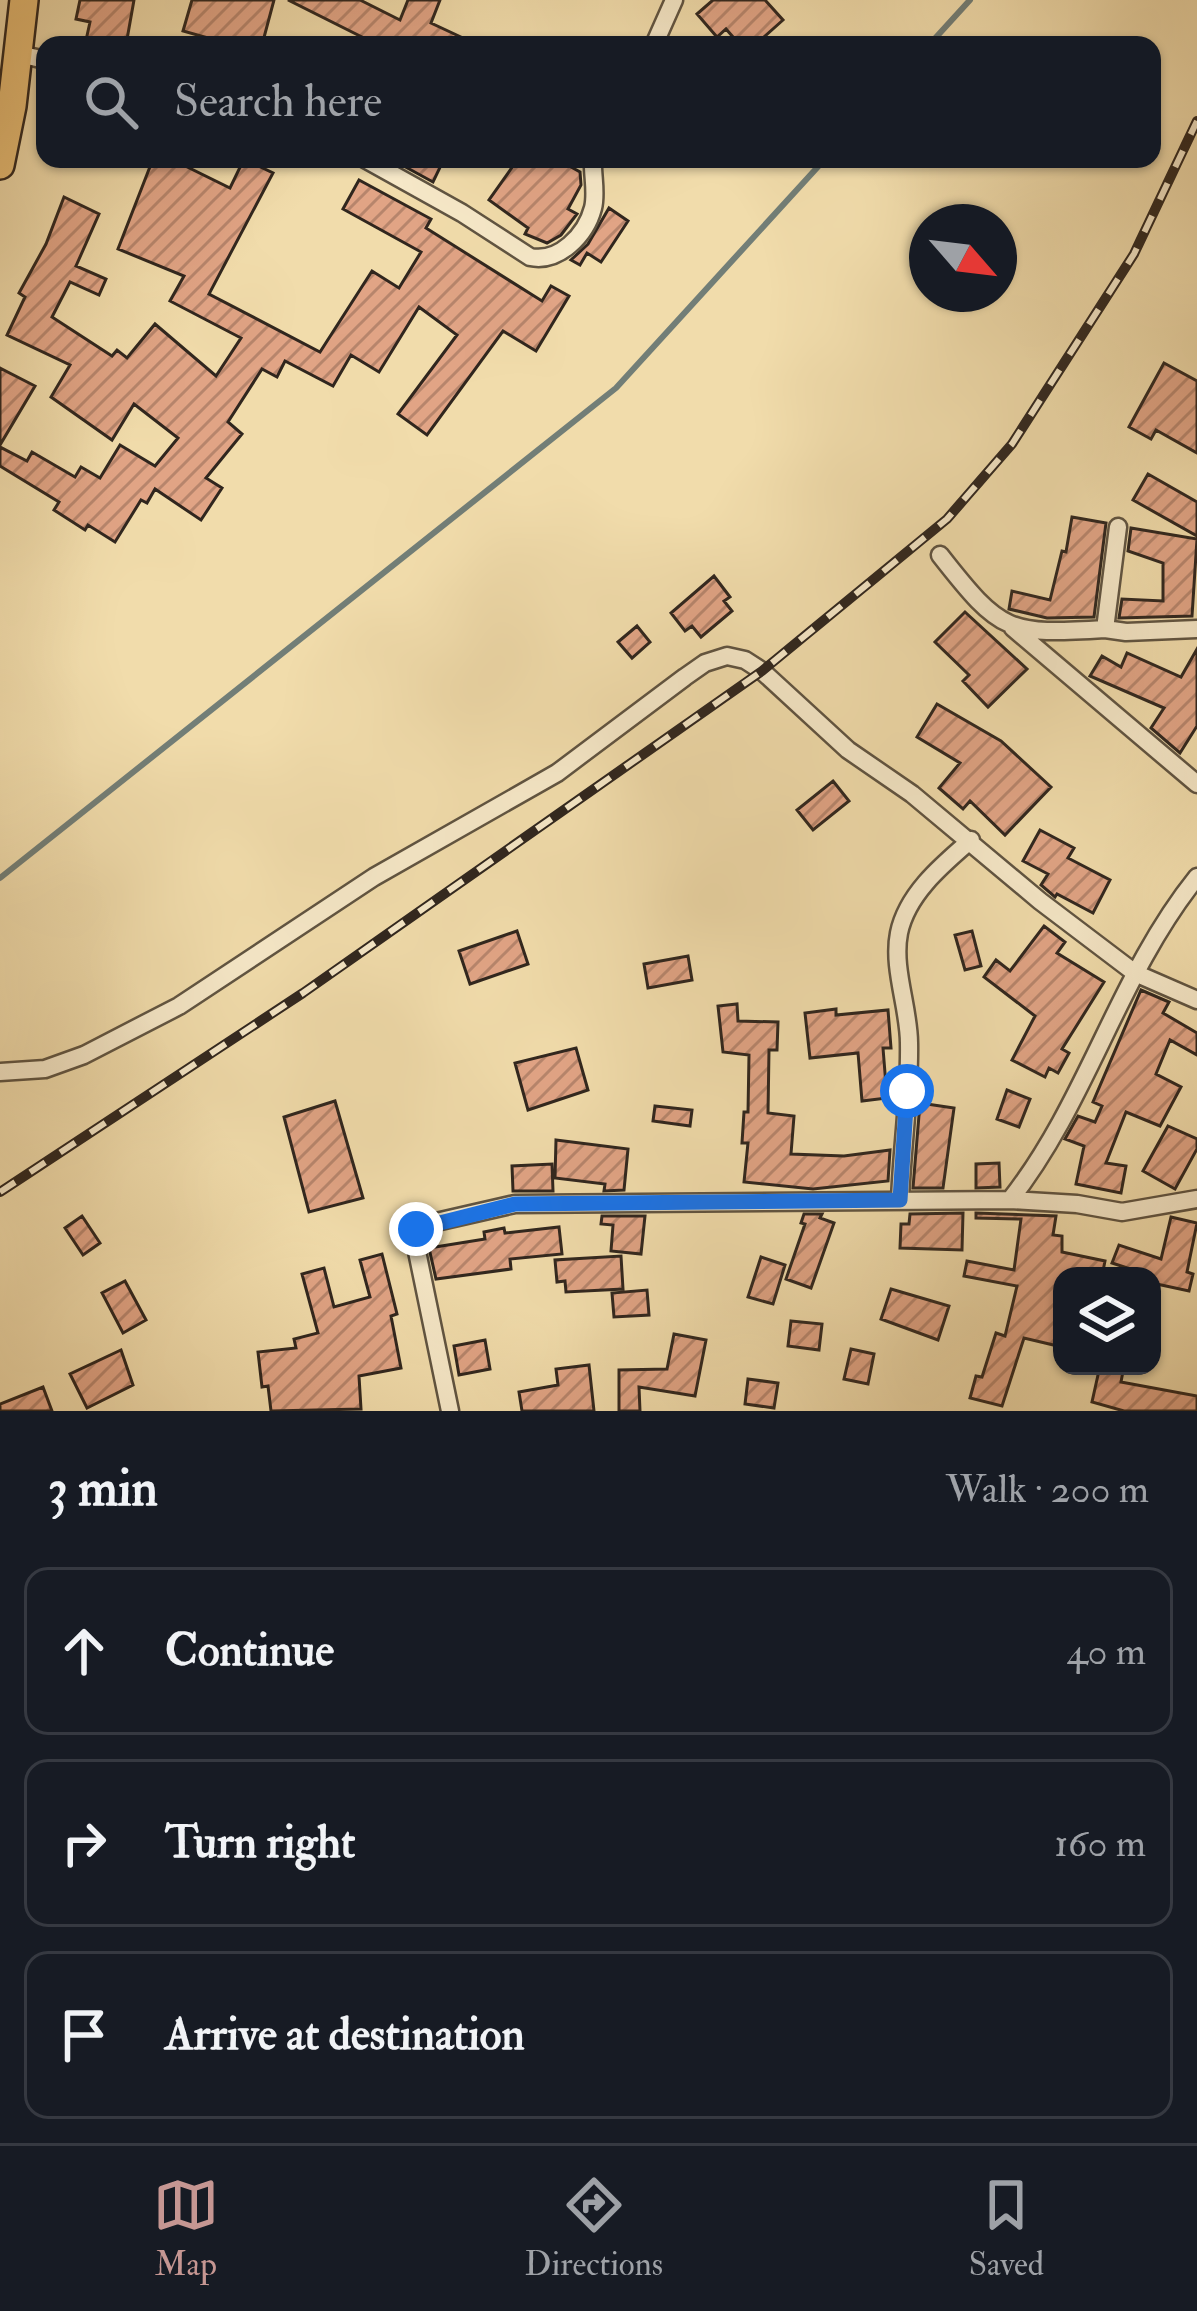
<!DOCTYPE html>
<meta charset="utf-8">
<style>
:root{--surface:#171b24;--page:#242831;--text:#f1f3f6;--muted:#9ea1a6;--line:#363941;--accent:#c59692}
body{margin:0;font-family:"IM FELL Double Pica",serif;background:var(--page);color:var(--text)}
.controls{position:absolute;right:36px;bottom:36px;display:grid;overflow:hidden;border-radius:24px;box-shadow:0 3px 9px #0004}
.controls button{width:108px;height:108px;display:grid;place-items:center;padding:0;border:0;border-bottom:3px solid var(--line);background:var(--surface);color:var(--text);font:60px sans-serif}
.compass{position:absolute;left:909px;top:204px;width:108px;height:108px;border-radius:50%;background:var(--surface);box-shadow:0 3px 9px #0004;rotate:118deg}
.stop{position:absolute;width:36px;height:36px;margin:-27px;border:9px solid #1a73e8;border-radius:50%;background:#fff}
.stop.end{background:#1a73e8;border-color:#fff;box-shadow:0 3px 12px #0008}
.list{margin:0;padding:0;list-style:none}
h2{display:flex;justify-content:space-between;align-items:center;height:156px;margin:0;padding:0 48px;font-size:51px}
h2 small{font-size:39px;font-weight:400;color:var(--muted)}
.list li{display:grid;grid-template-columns:78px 1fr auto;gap:36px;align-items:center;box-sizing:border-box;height:168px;margin:0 24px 24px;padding:0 24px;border:3px solid var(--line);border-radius:24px}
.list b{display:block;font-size:45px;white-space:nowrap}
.list em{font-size:39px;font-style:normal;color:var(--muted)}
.icon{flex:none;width:66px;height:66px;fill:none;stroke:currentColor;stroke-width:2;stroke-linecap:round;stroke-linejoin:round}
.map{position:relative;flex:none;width:1197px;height:1411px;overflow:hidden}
.search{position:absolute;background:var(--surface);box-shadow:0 3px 9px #0004;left:36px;right:36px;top:36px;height:132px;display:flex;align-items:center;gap:30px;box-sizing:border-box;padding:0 42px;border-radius:24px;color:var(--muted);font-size:45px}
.sheet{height:732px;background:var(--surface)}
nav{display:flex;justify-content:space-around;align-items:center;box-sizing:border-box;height:168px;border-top:3px solid var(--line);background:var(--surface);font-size:33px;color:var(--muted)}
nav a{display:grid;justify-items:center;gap:6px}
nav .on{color:var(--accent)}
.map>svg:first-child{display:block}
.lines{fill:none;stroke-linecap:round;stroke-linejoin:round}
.stream{stroke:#727e77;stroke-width:6}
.building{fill:url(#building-hatch);stroke:#30261e;stroke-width:3}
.minor-casing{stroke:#605441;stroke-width:21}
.trunk-casing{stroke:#30261e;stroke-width:32}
.minor{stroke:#f6e8c8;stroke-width:16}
.trunk{stroke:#e8be76;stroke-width:27}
.rail-casing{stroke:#30261e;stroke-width:10}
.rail{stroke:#f6e8c8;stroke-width:6;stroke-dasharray:18;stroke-linecap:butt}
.route{stroke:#1a73e8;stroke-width:15}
</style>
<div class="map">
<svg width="1197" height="1411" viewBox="0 0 1197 1411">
<defs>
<pattern id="building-hatch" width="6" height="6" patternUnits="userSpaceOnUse" patternTransform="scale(3)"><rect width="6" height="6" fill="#e1a485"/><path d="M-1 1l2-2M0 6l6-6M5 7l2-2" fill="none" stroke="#b7856c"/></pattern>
</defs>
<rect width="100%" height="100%" fill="#f1dcab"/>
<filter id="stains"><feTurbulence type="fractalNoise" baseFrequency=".00167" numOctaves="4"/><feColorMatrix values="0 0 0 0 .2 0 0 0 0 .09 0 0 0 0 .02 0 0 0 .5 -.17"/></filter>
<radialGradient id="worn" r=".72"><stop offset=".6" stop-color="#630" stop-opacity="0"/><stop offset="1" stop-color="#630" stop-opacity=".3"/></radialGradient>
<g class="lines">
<path class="stream" d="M 929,45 L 970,0
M 0,878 L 616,388 L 825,159"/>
</g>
<path class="building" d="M 80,0 L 134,0 L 126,45 L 85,45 L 90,22 L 76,19 Z
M 192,0 L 274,0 L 262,45 L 233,45 L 183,31 Z
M 288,0 L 360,0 L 400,20 L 408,0 L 440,0 L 431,23 L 478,45 L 378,45 Z
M 713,0 L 765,0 L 783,20 L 755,45 L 740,45 L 726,29 L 717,37 L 697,14 Z
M 153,159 L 171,159 L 230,188 L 244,159 L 273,173 L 209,294 L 320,352 L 372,271 L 399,288 L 421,252 L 343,209 L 359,180 L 431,219 L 426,228 L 542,301 L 551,286 L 569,296 L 536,351 L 503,331 L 427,435 L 398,414 L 457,335 L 419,307 L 379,372 L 351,355 L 333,386 L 285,361 L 277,377 L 262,369 L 228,422 L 242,434 L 206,478 L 222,488 L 201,520 L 155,489 L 147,503 L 141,500 L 115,542 L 88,525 L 85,530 L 54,510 L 59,502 L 0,466 L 0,447 L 27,461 L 32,452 L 75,477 L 81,467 L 100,478 L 120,445 L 155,466 L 178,438 L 134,404 L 112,440 L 51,397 L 70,365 L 7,335 L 25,297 L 19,293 L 46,244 L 64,197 L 99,214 L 76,266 L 106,279 L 99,295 L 70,282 L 52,317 L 112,356 L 117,350 L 127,358 L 155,324 L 216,376 L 241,338 L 170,301 L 184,276 L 118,249 Z
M 391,159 L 444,159 L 433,182 Z
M 518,159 L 575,159 L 571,167 L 580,172 L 581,185 L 568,209 L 577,214 L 561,235 L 547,243 L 525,234 L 528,228 L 489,200 Z
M 609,208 L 628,221 L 601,262 L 587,253 L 580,265 L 571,260 L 588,244 Z
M 1164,363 L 1197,381 L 1197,453 L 1156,430 L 1151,439 L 1129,427 Z
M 0,368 L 35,386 L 0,445 Z
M 1148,474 L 1197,502 L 1197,536 L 1133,500 Z
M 1072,517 L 1106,523 L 1094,617 L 1047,618 L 1009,609 L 1012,591 L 1050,600 L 1062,551 L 1066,552 Z
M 1131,528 L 1197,539 L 1192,616 L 1119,618 L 1122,599 L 1163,601 L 1163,563 L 1128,551 Z
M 714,576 L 730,597 L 724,601 L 732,611 L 701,637 L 692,626 L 685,631 L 671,613 Z
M 965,612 L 1027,669 L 988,707 L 963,681 L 969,675 L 935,642 Z
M 637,626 L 650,642 L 632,658 L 618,642 Z
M 1197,649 L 1197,726 L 1180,753 L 1151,728 L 1164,708 L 1090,676 L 1102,656 L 1121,667 L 1127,653 L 1181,677 Z
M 937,704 L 1001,741 L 1051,787 L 1005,835 L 970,801 L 963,809 L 939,788 L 960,763 L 917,737 Z
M 833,781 L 849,801 L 813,830 L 797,810 Z
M 1040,830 L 1074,848 L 1068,858 L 1110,880 L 1093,913 L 1057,894 L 1055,897 L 1041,885 L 1048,874 L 1023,861 Z
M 1044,926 L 1065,942 L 1057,953 L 1104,982 L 1062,1049 L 1069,1053 L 1058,1073 L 1049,1068 L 1045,1077 L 1012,1060 L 1035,1016 L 984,977 L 996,960 L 1010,971 Z
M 517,931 L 528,964 L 470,984 L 459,951 Z
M 972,931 L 981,966 L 965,970 L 955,935 Z
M 688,956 L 692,980 L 648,988 L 644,964 Z
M 1141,990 L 1169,1002 L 1163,1013 L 1197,1033 L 1197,1055 L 1170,1040 L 1156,1074 L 1181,1087 L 1160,1126 L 1126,1112 L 1106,1163 L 1126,1166 L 1121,1193 L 1076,1184 L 1084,1146 L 1065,1139 L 1078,1116 L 1095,1122 L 1102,1106 L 1093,1102 Z
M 737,1004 L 738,1021 L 778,1022 L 777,1050 L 769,1050 L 768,1113 L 794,1116 L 791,1154 L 844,1156 L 890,1150 L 888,1181 L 813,1189 L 744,1182 L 748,1143 L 742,1143 L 744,1112 L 748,1112 L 749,1055 L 723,1052 L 718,1006 Z
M 836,1009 L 836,1015 L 888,1010 L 891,1048 L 883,1048 L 887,1098 L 862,1101 L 858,1053 L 810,1058 L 805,1013 Z
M 576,1048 L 588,1090 L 528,1110 L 515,1063 Z
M 1007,1090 L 1030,1099 L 1019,1127 L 997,1119 Z
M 335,1101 L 363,1198 L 309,1212 L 284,1117 Z
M 920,1103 L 954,1108 L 943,1188 L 913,1188 Z
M 655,1106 L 692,1110 L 690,1126 L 653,1121 Z
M 1168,1126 L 1197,1139 L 1197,1149 L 1175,1189 L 1143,1171 Z
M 556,1140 L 628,1149 L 624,1190 L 604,1191 L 605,1184 L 555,1178 Z
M 999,1163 L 1000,1187 L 976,1188 L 976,1164 Z
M 552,1164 L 553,1191 L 513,1191 L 512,1166 Z
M 963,1213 L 962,1250 L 900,1248 L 901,1224 L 909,1224 L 910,1214 Z
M 976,1213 L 1056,1216 L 1053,1235 L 1062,1236 L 1062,1252 L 1105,1261 L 1102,1276 L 1062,1276 L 1062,1347 L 1024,1338 L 1002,1406 L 970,1398 L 976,1376 L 982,1377 L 996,1333 L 1005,1336 L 1017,1286 L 964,1276 L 967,1261 L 1014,1270 L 1021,1219 L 976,1218 Z
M 804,1214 L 822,1214 L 820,1218 L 834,1223 L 811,1288 L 786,1279 L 805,1224 L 801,1223 Z
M 82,1216 L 100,1243 L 83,1255 L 65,1228 Z
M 602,1216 L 645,1216 L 641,1254 L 611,1251 L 613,1225 L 601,1224 Z
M 1171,1217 L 1197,1223 L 1187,1272 L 1193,1274 L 1189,1291 L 1152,1283 L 1152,1276 L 1112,1263 L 1119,1245 L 1161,1259 Z
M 559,1227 L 562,1254 L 510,1259 L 511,1269 L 436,1279 L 429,1248 L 485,1239 L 484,1232 L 504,1228 L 505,1233 Z
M 382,1254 L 397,1314 L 391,1316 L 401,1368 L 359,1376 L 361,1409 L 271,1411 L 268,1386 L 262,1387 L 258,1352 L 296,1348 L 294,1339 L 318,1333 L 302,1274 L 324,1268 L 334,1307 L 370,1297 L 360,1260 Z
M 621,1256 L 623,1289 L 566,1292 L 565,1281 L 557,1282 L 555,1260 Z
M 761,1257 L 785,1265 L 773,1304 L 748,1297 Z
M 125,1281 L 146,1320 L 123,1333 L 102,1293 Z
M 891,1289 L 949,1306 L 938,1340 L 881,1319 Z
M 647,1290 L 649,1315 L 614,1317 L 612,1293 Z
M 791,1321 L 822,1324 L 819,1350 L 788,1346 Z
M 674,1334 L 706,1340 L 695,1396 L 639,1387 L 640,1411 L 619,1411 L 619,1370 L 667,1369 Z
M 485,1340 L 490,1369 L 459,1375 L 454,1346 Z
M 851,1349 L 874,1354 L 868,1384 L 844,1379 Z
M 121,1350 L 133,1385 L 87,1408 L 70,1374 Z
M 589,1365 L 594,1411 L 522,1411 L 519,1392 L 558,1385 L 556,1369 Z
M 1100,1366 L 1124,1366 L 1121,1382 L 1197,1396 L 1197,1411 L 1124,1411 L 1092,1402 Z
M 748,1379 L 778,1383 L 774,1408 L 745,1404 Z
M 43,1387 L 52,1411 L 0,1411 L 0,1404 Z"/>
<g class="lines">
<defs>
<path id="minor" d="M 654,45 L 674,0
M 19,54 L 45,60
M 365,159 L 462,213 L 530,257 C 559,263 586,235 593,208 C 597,193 592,174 593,159
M 1118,527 L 1105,629 L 1126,632 L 1197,629
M 940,555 C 1001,633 1008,635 1105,629
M 1013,628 L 1197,784
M 0,1072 L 45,1069 L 84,1055 L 179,1006 L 374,877 L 557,773 L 685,677 L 705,663 L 727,656 L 745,660 L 762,671 L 848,750 L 912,794 L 1040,901 L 1135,973 L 1197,1000
M 900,1200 C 902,1148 910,1095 909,1043 C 909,1008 892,968 899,933 C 907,894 942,865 971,840
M 1010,1200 C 1088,1101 1118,975 1197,877
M 450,1411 L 414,1237 L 415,1229 L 423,1225 L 515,1204 L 1010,1200 L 1077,1204 L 1122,1212 L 1197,1199"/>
<path id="trunk" d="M 0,165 L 12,106 L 24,0"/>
</defs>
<use href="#minor" class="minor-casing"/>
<use href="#trunk" class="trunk-casing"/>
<use href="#minor" class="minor"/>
<use href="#trunk" class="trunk"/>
<defs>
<path id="rail" d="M 0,1192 L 303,993 L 762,671 L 947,519 L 1012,444 L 1134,254 L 1197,121"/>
</defs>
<use href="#rail" class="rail-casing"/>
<use href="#rail" class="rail"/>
</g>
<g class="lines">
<path class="route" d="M 416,1229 L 515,1204 L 900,1200 L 907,1091"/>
</g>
<rect width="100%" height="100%" filter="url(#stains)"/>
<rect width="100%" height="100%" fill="url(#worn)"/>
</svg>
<div class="controls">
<button><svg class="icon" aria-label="layers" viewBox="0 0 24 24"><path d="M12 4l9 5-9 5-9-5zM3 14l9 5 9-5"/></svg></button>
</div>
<svg class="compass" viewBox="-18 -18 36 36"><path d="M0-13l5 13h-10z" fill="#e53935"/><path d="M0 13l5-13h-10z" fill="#9ea1a6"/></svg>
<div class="stop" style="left:907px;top:1091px"></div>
<div class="stop end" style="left:416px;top:1229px"></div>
<div class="search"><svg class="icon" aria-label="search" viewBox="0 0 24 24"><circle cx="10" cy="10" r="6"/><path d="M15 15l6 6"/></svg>Search here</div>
</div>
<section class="sheet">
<h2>3 min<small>Walk · 200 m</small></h2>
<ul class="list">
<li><svg class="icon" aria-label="ahead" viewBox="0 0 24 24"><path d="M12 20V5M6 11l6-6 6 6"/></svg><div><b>Continue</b></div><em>40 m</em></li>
<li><svg class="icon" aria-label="right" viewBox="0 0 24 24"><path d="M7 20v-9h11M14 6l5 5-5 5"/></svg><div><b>Turn right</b></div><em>160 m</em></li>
<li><svg class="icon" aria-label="arrive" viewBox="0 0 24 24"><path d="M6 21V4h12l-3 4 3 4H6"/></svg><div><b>Arrive at destination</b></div></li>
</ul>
</section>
<nav>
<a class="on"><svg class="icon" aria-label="map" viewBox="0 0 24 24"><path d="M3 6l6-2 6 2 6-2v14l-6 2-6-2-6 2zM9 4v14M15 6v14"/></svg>Map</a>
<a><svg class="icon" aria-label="directions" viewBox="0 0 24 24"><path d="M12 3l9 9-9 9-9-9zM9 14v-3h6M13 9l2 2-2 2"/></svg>Directions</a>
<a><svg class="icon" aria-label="saved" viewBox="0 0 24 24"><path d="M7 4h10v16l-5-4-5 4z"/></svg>Saved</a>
</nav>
